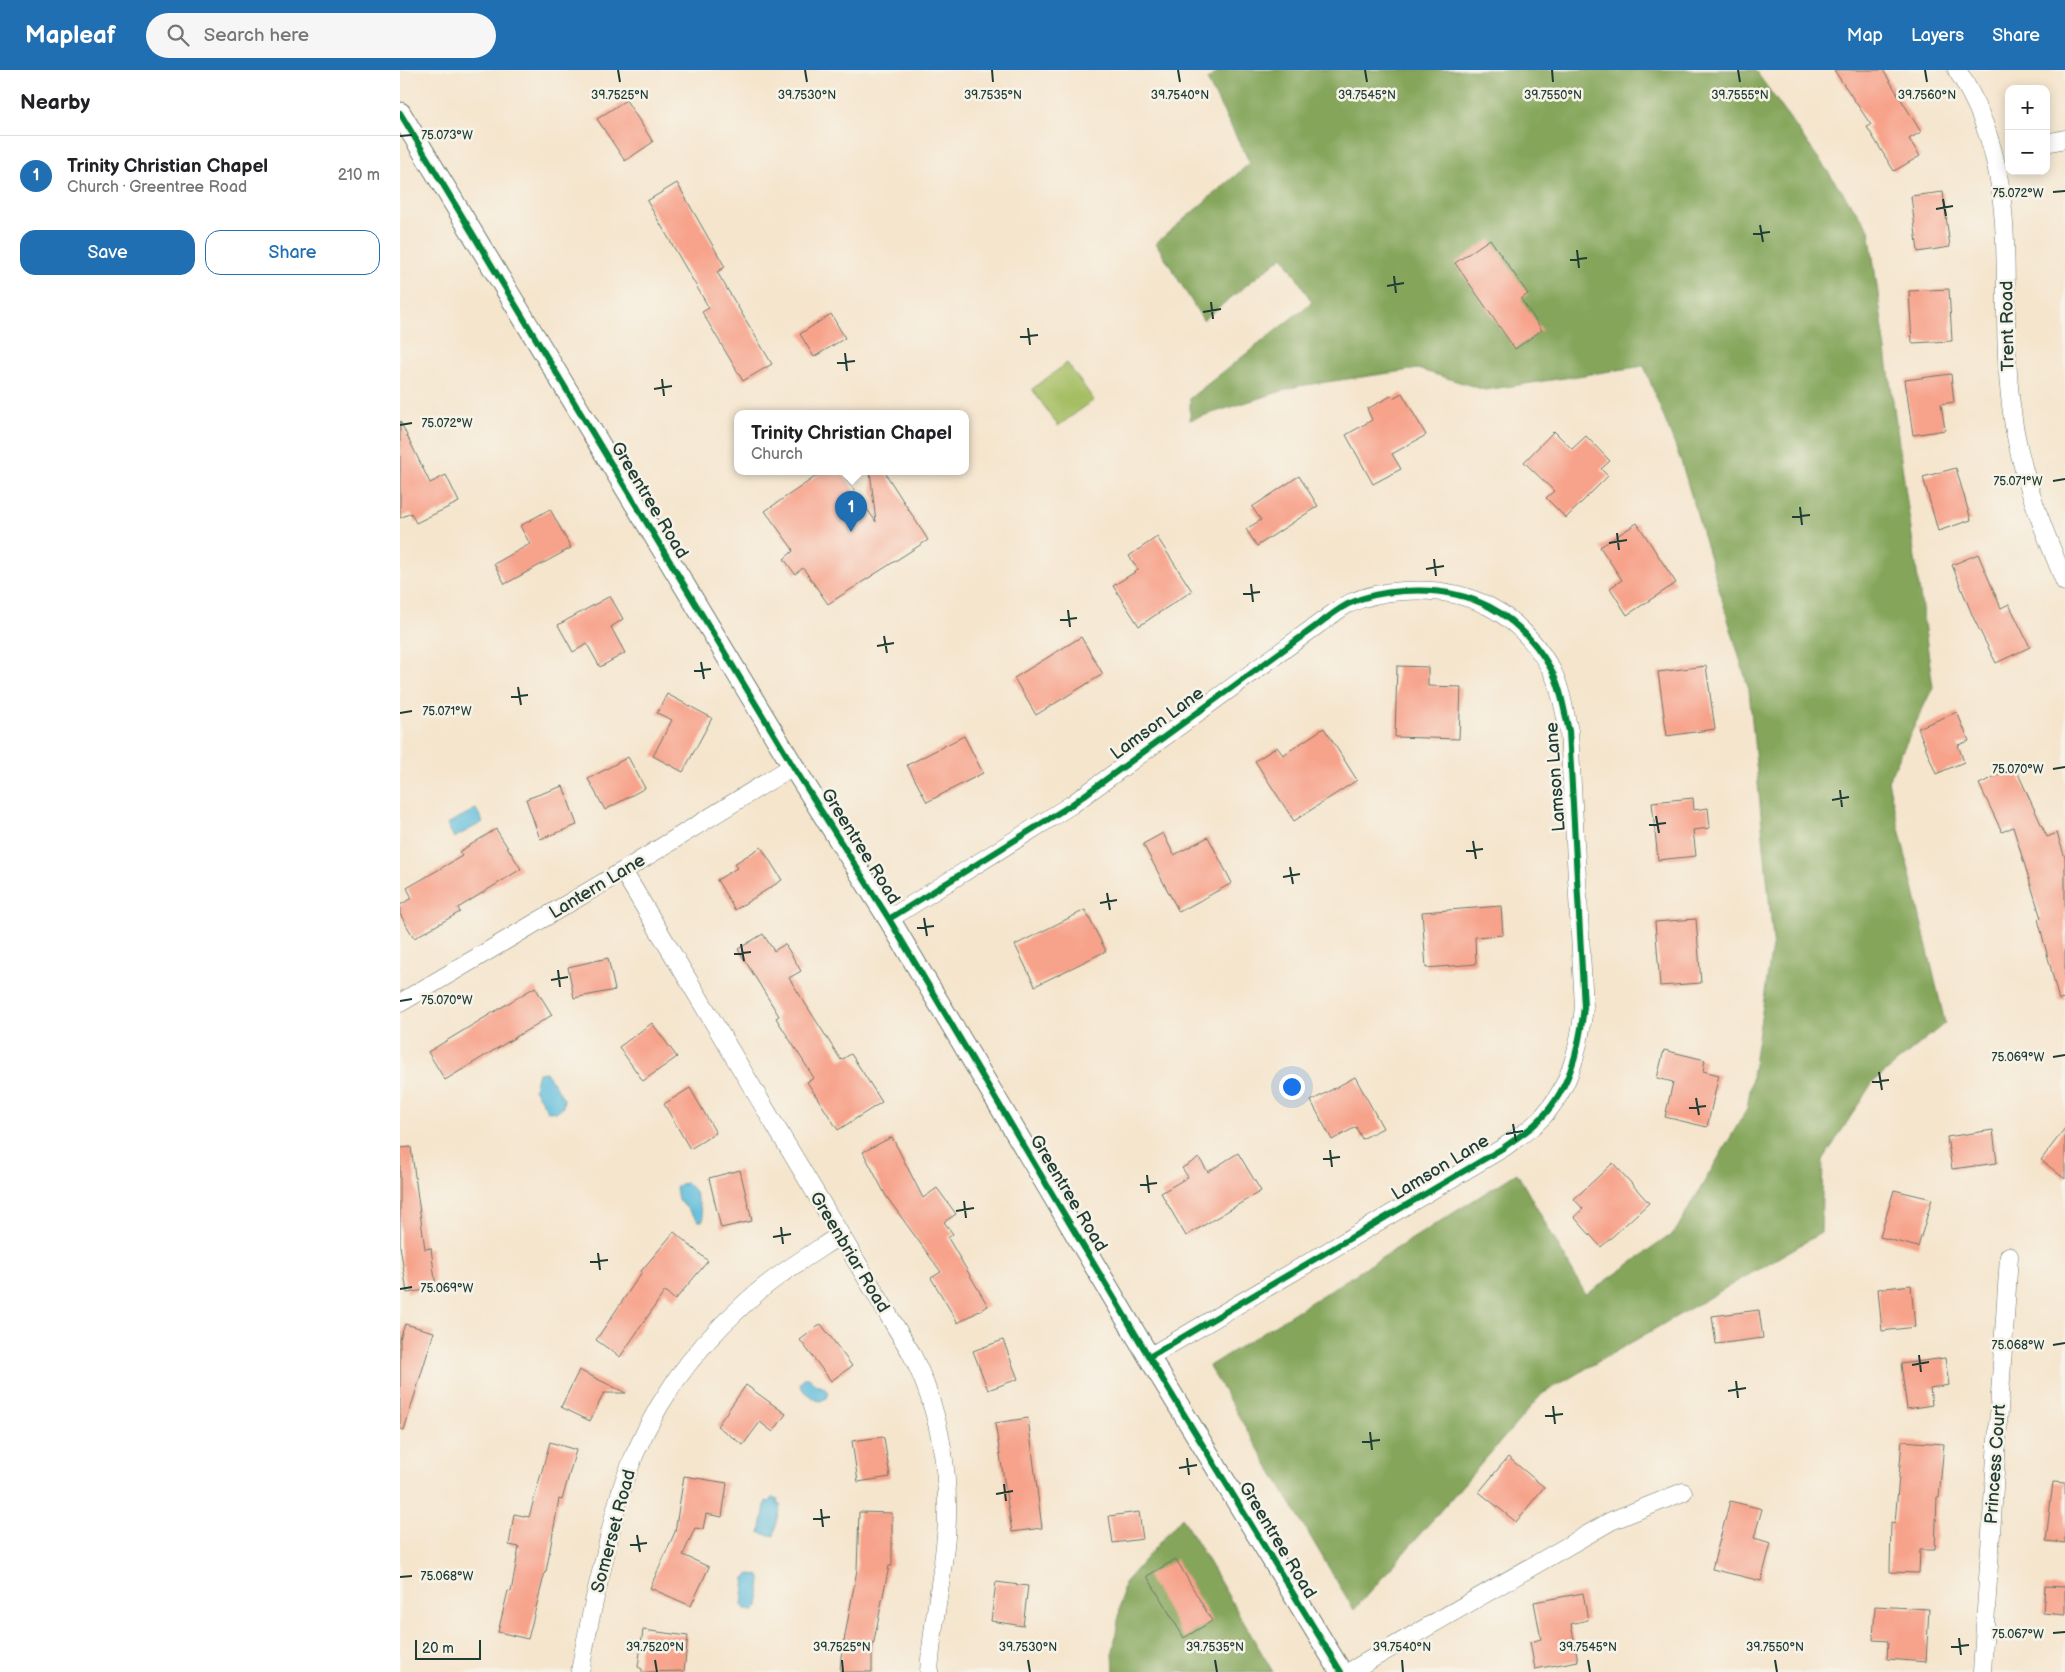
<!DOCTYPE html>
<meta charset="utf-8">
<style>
:root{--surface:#fff;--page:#f6f6f6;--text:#202124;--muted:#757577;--line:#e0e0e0;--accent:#1f6fb2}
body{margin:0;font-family:"Balsamiq Sans",sans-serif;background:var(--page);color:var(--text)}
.controls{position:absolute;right:15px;top:15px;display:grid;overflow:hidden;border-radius:10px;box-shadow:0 2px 12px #0003}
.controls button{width:45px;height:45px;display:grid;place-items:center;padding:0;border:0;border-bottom:1px solid var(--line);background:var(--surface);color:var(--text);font:25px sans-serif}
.scale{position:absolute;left:15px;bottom:12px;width:66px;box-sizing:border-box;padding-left:5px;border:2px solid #1f3d34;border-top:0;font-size:14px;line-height:18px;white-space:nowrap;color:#1f3d34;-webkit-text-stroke:4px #f7f3e8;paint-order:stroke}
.you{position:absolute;left:891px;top:1016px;width:18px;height:18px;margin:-12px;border:4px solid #fff;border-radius:50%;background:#1a73e8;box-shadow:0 0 0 8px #1a73e833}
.badge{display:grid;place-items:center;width:32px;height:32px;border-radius:50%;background:var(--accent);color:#fff;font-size:16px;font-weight:700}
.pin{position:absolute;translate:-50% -41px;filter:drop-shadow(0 1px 2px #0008)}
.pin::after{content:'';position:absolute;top:26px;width:18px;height:15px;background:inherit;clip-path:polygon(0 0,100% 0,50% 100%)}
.popup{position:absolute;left:334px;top:340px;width:235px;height:65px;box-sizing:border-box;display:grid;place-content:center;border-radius:10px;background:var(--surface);filter:drop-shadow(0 1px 4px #0005);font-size:16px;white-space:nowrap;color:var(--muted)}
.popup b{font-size:19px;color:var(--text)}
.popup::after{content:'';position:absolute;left:50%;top:100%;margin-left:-10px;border:10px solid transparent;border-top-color:var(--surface)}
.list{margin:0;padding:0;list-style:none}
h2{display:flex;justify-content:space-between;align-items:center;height:65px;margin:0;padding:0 20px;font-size:21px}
h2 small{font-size:16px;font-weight:400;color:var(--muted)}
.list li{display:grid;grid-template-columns:32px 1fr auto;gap:15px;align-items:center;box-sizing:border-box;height:80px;padding:0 20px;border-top:1px solid var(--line)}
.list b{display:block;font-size:19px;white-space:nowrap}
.list p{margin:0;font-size:16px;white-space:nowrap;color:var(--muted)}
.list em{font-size:16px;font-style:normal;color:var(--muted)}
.actions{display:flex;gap:10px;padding:15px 20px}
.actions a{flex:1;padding:11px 0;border:1px solid var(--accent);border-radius:15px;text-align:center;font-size:18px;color:var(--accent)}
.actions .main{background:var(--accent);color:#fff}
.icon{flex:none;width:28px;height:28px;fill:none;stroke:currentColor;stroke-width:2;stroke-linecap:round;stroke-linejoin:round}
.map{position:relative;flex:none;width:1665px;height:1602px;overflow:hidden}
header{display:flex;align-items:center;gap:30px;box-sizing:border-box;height:70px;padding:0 25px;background:var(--accent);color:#fff}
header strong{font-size:24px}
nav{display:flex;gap:28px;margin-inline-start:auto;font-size:18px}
.search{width:350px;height:45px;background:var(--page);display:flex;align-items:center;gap:12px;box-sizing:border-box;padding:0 18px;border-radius:28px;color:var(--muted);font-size:19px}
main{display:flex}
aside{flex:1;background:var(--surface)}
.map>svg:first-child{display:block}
.green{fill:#a5be64;stroke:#627e4c}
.forest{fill:#84a55a;stroke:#527147}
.water{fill:#5fbddd;stroke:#3f7d88}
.building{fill:#f7a28a}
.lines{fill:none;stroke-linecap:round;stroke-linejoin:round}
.minor-casing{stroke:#6a786a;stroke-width:19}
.tertiary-casing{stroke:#6a786a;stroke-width:23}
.minor{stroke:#fff;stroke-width:18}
.tertiary{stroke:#fff;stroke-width:21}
.cycleway-casing{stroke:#f7f3e8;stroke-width:9}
.cycleway{stroke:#00873e;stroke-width:6}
.ticks{fill:none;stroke:#1f3d34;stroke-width:2}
.labels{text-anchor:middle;stroke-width:5;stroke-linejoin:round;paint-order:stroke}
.street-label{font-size:18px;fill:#1f3d34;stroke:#f7f3e8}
.ticks-label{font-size:12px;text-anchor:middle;fill:#1f3d34;stroke:#f7f3e8;stroke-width:5;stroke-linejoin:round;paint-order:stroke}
</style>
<header>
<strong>Mapleaf</strong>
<div class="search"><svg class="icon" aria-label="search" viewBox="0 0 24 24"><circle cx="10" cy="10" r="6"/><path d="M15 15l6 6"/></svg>Search here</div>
<nav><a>Map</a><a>Layers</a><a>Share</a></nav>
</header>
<main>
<aside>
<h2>Nearby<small></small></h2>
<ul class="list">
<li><span class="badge">1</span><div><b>Trinity Christian Chapel</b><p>Church · Greentree Road</p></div><em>210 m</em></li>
</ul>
<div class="actions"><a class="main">Save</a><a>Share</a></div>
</aside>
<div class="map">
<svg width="1665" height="1602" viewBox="0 0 1665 1602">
<rect width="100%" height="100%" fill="#f7f3e8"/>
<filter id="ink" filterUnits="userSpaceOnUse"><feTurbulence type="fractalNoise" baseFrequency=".02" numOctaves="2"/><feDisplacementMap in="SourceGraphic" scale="10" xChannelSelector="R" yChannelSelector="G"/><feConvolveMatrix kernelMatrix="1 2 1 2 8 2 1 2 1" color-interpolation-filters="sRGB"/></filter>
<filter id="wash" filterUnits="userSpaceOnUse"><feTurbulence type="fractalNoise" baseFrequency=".0096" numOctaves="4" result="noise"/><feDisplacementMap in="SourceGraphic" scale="20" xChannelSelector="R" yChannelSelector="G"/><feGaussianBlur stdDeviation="1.12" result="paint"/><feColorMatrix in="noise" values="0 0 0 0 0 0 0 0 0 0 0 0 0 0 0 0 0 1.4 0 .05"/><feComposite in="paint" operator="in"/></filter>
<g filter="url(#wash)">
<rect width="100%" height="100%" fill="#f5e5cd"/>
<path class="green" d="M 667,293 L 694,330 L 658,356 L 632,319 Z"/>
<path class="forest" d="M 821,0 L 1355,0 L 1469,159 L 1533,617 L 1488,711 L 1545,953 L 1472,1013 L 1423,1090 L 1421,1163 L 1142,1324 L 954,1540 L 809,1296 L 1117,1103 L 1186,1225 L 1275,1162 L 1347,1039 L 1373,870 L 1349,620 L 1281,391 L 1244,296 L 1085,320 L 1018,299 L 898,316 L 790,350 L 790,328 L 912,232 L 883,186 L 803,250 L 756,173 L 850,93 L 807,10 Z
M 782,1447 L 873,1602 L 714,1602 L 713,1582 L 724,1513 Z"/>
<path class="water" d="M 76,739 L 83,752 L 54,768 L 47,754 Z
M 146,1002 L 164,1029 L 163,1037 L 156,1042 L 148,1041 L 134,1019 L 138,1003 Z
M 287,1113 L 294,1120 L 304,1148 L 302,1151 L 299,1151 L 278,1129 L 276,1118 L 280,1114 Z
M 404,1308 L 409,1308 L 416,1315 L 423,1317 L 429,1322 L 427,1328 L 420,1331 C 412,1328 403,1323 400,1314 Z
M 372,1428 L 378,1429 L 377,1434 L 381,1435 L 374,1466 L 360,1463 L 366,1431 L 371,1432 Z
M 350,1504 L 358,1505 L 361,1510 L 358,1537 L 354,1541 L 346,1540 L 342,1535 L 345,1508 Z"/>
<g id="blocks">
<path class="building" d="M 1434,0 L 1483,0 L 1521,62 L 1509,69 L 1520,86 L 1494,101 L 1467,57 L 1471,55 Z
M 226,30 L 253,72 L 225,91 L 197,49 Z
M 277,113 L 325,197 L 317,202 L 372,294 L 343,311 L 302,242 L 309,238 L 247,131 Z
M 1543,122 L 1550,177 L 1518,182 L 1511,126 Z
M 1090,169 L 1128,224 L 1121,229 L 1142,260 L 1115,279 L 1055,193 Z
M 1549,219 L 1552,271 L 1512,273 L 1509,221 Z
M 431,244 L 445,268 L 414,287 L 400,264 Z
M 1551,304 L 1554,332 L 1541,334 L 1545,360 L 1513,365 L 1505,310 Z
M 1002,323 L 1026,365 L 992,384 L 1001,399 L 973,414 L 946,365 L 972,350 L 967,339 L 991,326 L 993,328 Z
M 0,351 L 30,413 L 46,405 L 59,432 L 16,453 L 11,443 L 0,448 Z
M 1154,361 L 1172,379 L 1186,366 L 1210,391 L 1201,399 L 1208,406 L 1166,448 L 1146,428 L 1154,421 L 1124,392 Z
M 1556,398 L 1571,450 L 1538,461 L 1523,407 Z
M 424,401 L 441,401 L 476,452 L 470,401 L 484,401 L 528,470 L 428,534 L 403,498 L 395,504 L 384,489 L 393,481 L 392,478 L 365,441 Z
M 899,406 L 918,436 L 857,476 L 846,459 L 861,450 L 852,437 Z
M 150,439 L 171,478 L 105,514 L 94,494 L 130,474 L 120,456 Z
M 1237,453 L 1276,513 L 1227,545 L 1210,518 L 1222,510 L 1200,477 Z
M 757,467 L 792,521 L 739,556 L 713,516 L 738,500 L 729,486 Z
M 1578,484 L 1601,538 L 1609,534 L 1630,577 L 1596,593 L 1573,547 L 1552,495 Z
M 210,526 L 223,549 L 211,557 L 225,583 L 200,597 L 187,574 L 173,582 L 158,555 Z
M 681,567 L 703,604 L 636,645 L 614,608 Z
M 997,596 L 1028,597 L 1028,616 L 1061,617 L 1059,669 L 995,667 Z
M 1306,596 L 1315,659 L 1267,666 L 1258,602 Z
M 267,624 L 312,648 L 283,702 L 253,686 L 272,650 L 257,643 Z
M 1557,642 L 1569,671 L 1558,675 L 1564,692 L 1536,704 L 1518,658 Z
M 924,658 L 957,710 L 894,751 L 855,691 L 877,677 L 883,685 Z
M 564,666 L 583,703 L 527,732 L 507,695 Z
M 228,687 L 245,718 L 205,740 L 188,709 Z
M 1615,697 L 1647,767 L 1657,763 L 1665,788 L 1665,929 L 1659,930 L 1638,849 L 1641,848 L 1613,757 L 1602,762 L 1579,714 Z
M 163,716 L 177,755 L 140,769 L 126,729 Z
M 1293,728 L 1294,740 L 1308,738 L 1310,758 L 1293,760 L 1296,786 L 1258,790 L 1252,732 Z
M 96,759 L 121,799 L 58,838 L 60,842 L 14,868 L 0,844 L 0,835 L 12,828 L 7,818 L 62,786 L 59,782 Z
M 763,763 L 774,785 L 808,767 L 832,813 L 779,842 L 743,774 Z
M 361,777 L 382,810 L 335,840 L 317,810 L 337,798 L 334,794 Z
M 1101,836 L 1103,865 L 1075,867 L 1076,894 L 1026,898 L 1022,842 Z
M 685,840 L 706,881 L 635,916 L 615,875 Z
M 1296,849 L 1301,913 L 1260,916 L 1255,852 Z
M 363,864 L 374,881 L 385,874 L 401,901 L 389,908 L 441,990 L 451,984 L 482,1032 L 438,1060 L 407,1012 L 414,1008 L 376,948 L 379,946 L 338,879 Z
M 208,888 L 215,920 L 174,928 L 168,897 Z
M 135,917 L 152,945 L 45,1010 L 28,982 Z
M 252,953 L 277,987 L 243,1011 L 219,977 Z
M 1264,980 L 1305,990 L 1303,1001 L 1319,1005 L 1307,1057 L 1265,1047 L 1273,1012 L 1257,1008 Z
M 955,1007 L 983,1058 L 962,1069 L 956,1057 L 932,1070 L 911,1031 Z
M 290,1018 L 316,1063 L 290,1079 L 264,1034 Z
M 1665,1058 L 1665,1109 L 1641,1090 Z
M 1593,1060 L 1597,1093 L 1552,1099 L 1547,1067 Z
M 492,1067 L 523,1128 L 537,1118 L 556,1144 L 544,1152 L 553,1164 L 548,1168 L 588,1236 L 558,1253 L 531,1208 L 541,1202 L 486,1126 L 463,1082 Z
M 11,1077 L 25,1179 L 31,1178 L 36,1218 L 7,1223 L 0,1175 L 0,1078 Z
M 838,1083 L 861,1121 L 786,1166 L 761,1123 L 788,1107 L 782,1098 L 799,1088 L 808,1102 Z
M 1213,1093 L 1249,1133 L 1201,1177 L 1174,1147 L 1183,1139 L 1174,1129 Z
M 340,1100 L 352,1151 L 321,1158 L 309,1108 Z
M 1494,1120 L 1532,1129 L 1518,1177 L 1480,1167 Z
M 274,1162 L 308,1191 L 275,1230 L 265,1221 L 220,1287 L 196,1270 L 242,1202 L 241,1201 Z
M 1511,1215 L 1515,1257 L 1482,1261 L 1478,1219 Z
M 1359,1240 L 1363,1268 L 1316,1274 L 1312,1246 Z
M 5,1254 L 34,1262 L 4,1360 L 0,1359 L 0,1269 Z
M 421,1254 L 452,1296 L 431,1311 L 400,1270 Z
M 603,1270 L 618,1309 L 588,1320 L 573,1281 Z
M 1545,1288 L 1549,1315 L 1530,1318 L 1532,1335 L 1507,1339 L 1501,1294 Z
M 179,1300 L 226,1323 L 204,1323 L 190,1351 L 161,1337 Z
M 346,1315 L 386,1344 L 373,1362 L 360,1352 L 343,1375 L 317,1356 Z
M 628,1348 L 642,1458 L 612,1462 L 595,1353 Z
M 482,1367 L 484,1368 L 490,1407 L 458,1412 L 452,1371 Z
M 1502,1371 L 1544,1374 L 1539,1428 L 1537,1427 L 1535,1480 L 1520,1480 L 1519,1503 L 1490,1502 L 1491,1452 L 1495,1453 Z
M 150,1372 L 176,1380 L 162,1430 L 159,1429 L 146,1502 L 145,1502 L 128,1569 L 98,1562 L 108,1521 L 111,1522 L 119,1477 L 109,1475 L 114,1444 L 129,1447 Z
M 1108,1387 L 1144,1417 L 1116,1452 L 1079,1422 Z
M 284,1406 L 327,1413 L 322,1447 L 306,1444 L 303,1459 L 295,1458 L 283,1485 L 309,1497 L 291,1536 L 250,1518 L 275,1462 Z
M 1653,1412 L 1665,1413 L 1665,1473 L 1646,1471 Z
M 1330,1431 L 1362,1439 L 1354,1468 L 1371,1473 L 1361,1511 L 1312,1499 Z
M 459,1442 L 492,1443 L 492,1496 L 489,1496 L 472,1581 L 472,1602 L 440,1602 L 441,1587 L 457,1500 Z
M 739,1442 L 743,1469 L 713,1473 L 709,1446 Z
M 776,1489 L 812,1551 L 784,1568 L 747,1506 Z
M 596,1512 L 628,1516 L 623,1556 L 591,1551 Z
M 1645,1516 L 1665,1517 L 1665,1545 L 1643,1543 Z
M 1183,1523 L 1188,1550 L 1171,1554 L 1178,1591 L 1135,1599 L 1130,1572 L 1141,1569 L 1134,1532 Z
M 1475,1536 L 1529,1539 L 1526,1592 L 1487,1589 L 1488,1571 L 1473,1570 Z
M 243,1560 L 288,1566 L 284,1601 L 242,1602 L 242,1599 L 238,1597 Z"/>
</g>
</g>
<g filter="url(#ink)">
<use href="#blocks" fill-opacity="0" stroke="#6a786a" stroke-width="1"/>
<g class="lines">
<defs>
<path id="minor" d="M 1557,0 C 1627,108 1596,217 1611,335 C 1618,398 1641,454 1665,512
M 1646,73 L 1665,69
M 223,801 L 510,1281 C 539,1336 551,1403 546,1466 C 542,1511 532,1556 529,1602
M 489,849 L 671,735 L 920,553 C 929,547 938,539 948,534 C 965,526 985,522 1003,521 C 1068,516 1119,542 1151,599 C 1161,617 1164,641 1169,661 L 1184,937 C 1179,981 1169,1024 1134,1055 C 1125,1063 1114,1070 1103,1078 L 749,1287
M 0,933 L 223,801 L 393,696
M 180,1602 C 186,1566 194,1530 203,1494 C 210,1465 215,1435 226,1406 C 251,1339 288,1285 342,1236 C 371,1208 407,1187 440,1165
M 949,1602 L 1211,1451 L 1283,1422
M 1582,1602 L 1609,1186"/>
<path id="tertiary" d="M 0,43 L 393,696 L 489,849 L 749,1287 L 941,1602"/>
</defs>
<use href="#minor" class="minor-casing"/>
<use href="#tertiary" class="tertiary-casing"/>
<use href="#minor" class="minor"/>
<use href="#tertiary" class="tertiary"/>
<defs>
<path id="cycleway" d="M 0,43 L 393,696 L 489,849 L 749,1287 L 941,1602
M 489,849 L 671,735 L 920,553 C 929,547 938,539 948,534 C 965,526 985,522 1003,521 C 1068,516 1119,542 1151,599 C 1161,617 1164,641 1169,661 L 1184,937 C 1179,981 1169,1024 1134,1055 C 1125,1063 1114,1070 1103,1078 L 749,1287"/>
</defs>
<use href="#cycleway" class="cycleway-casing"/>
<use href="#cycleway" class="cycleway"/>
</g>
</g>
<path class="ticks" d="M 218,0 L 220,12M 405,0 L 407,12M 592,0 L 593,12M 778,0 L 780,12M 965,0 L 967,12M 1152,0 L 1153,12M 1338,0 L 1340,12M 1525,0 L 1527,12M 0,66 L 12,65M 1653,122 L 1665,121M 1543,129 L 1546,146M 1536,139 L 1553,136M 1360,155 L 1363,172M 1353,164 L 1370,162M 1177,180 L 1179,198M 1170,190 L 1187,188M 994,206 L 996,223M 987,216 L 1004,213M 811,232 L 813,249M 803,242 L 821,239M 628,258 L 630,275M 620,267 L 638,265M 445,283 L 447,301M 437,293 L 455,291M 262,309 L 264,326M 254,319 L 272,316M 0,355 L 12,353M 1653,411 L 1665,409M 1400,437 L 1402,455M 1392,447 L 1410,445M 1217,463 L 1219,480M 1209,473 L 1227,470M 1034,489 L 1036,506M 1026,499 L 1044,496M 851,514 L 853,532M 843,524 L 860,522M 668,540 L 670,557M 660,550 L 677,548M 484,566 L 487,583M 477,576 L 494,573M 301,592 L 304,609M 294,601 L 311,599M 118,617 L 121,635M 111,627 L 128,625M 0,643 L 12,641M 1653,699 L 1665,697M 1440,720 L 1442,737M 1432,730 L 1449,727M 1256,746 L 1259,763M 1249,755 L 1266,753M 1073,771 L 1076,789M 1066,781 L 1083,779M 890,797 L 893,814M 883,807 L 900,804M 707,823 L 710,840M 700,833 L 717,830M 524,848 L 527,866M 517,858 L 534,856M 341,874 L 344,891M 334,884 L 351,882M 158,900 L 160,917M 151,910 L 168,907M 0,931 L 12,929M 1653,987 L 1665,985M 1479,1002 L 1482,1020M 1472,1012 L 1489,1010M 1296,1028 L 1299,1045M 1289,1038 L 1306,1036M 1113,1054 L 1116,1071M 1106,1064 L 1123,1061M 930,1080 L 932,1097M 923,1089 L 940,1087M 747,1105 L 749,1123M 740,1115 L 757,1113M 564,1131 L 566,1148M 556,1141 L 574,1138M 381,1157 L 383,1174M 373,1167 L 391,1164M 198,1183 L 200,1200M 190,1192 L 208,1190M 0,1219 L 12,1217M 1653,1275 L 1665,1273M 1519,1285 L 1521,1302M 1512,1295 L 1529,1292M 1336,1311 L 1338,1328M 1328,1321 L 1346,1318M 1153,1336 L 1155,1354M 1145,1346 L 1163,1344M 970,1362 L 972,1380M 962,1372 L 980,1370M 787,1388 L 789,1405M 779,1398 L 797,1395M 604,1414 L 606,1431M 596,1424 L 613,1421M 421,1439 L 423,1457M 413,1449 L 430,1447M 237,1465 L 240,1482M 230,1475 L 247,1473M 0,1507 L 12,1506M 1653,1563 L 1665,1562M 1559,1568 L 1561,1585M 1551,1577 L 1569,1575M 255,1590 L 257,1602M 442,1590 L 443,1602M 628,1590 L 630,1602M 815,1590 L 817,1602M 1002,1590 L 1003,1602M 1188,1590 L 1190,1602M 1375,1590 L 1377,1602"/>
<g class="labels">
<g class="street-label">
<text transform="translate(1607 256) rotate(-91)" y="6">Trent Road</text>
<text transform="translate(250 430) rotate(59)" y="6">Greentree Road</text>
<text transform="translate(757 653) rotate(-36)" y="6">Lamson Lane</text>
<text transform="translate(1155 707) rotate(-94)" y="6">Lamson Lane</text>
<text transform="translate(461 776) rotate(58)" y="6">Greentree Road</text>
<text transform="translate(197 816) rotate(-31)" y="6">Lantern Lane</text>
<text transform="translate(1040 1097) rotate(-31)" y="6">Lamson Lane</text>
<text transform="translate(669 1123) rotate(59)" y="6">Greentree Road</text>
<text transform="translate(450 1182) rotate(59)" y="6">Greenbriar Road</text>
<text transform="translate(1595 1394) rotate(-86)" y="6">Princess Court</text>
<text transform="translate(213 1461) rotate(-75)" y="6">Somerset Road</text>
<text transform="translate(878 1470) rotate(59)" y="6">Greentree Road</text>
</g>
</g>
<g class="ticks-label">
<text x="220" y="29">39.7525°N</text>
<text x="407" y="29">39.7530°N</text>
<text x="593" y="29">39.7535°N</text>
<text x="780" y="29">39.7540°N</text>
<text x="967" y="29">39.7545°N</text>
<text x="1153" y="29">39.7550°N</text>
<text x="1340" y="29">39.7555°N</text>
<text x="1527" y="29">39.7560°N</text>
<text x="47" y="69">75.073°W</text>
<text x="1618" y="127">75.072°W</text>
<text x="47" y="357">75.072°W</text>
<text x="1618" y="415">75.071°W</text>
<text x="47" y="645">75.071°W</text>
<text x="1618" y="703">75.070°W</text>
<text x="47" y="934">75.070°W</text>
<text x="1618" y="991">75.069°W</text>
<text x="47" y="1222">75.069°W</text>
<text x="1618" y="1279">75.068°W</text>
<text x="47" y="1510">75.068°W</text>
<text x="1618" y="1568">75.067°W</text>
<text x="255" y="1581">39.7520°N</text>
<text x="442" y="1581">39.7525°N</text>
<text x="628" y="1581">39.7530°N</text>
<text x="815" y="1581">39.7535°N</text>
<text x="1002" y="1581">39.7540°N</text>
<text x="1188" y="1581">39.7545°N</text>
<text x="1375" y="1581">39.7550°N</text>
</g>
</svg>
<div class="controls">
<button>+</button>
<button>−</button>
</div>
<div class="scale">20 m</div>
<div class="you"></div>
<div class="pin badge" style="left:451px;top:462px">1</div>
<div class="popup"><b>Trinity Christian Chapel</b>Church</div>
</div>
</main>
